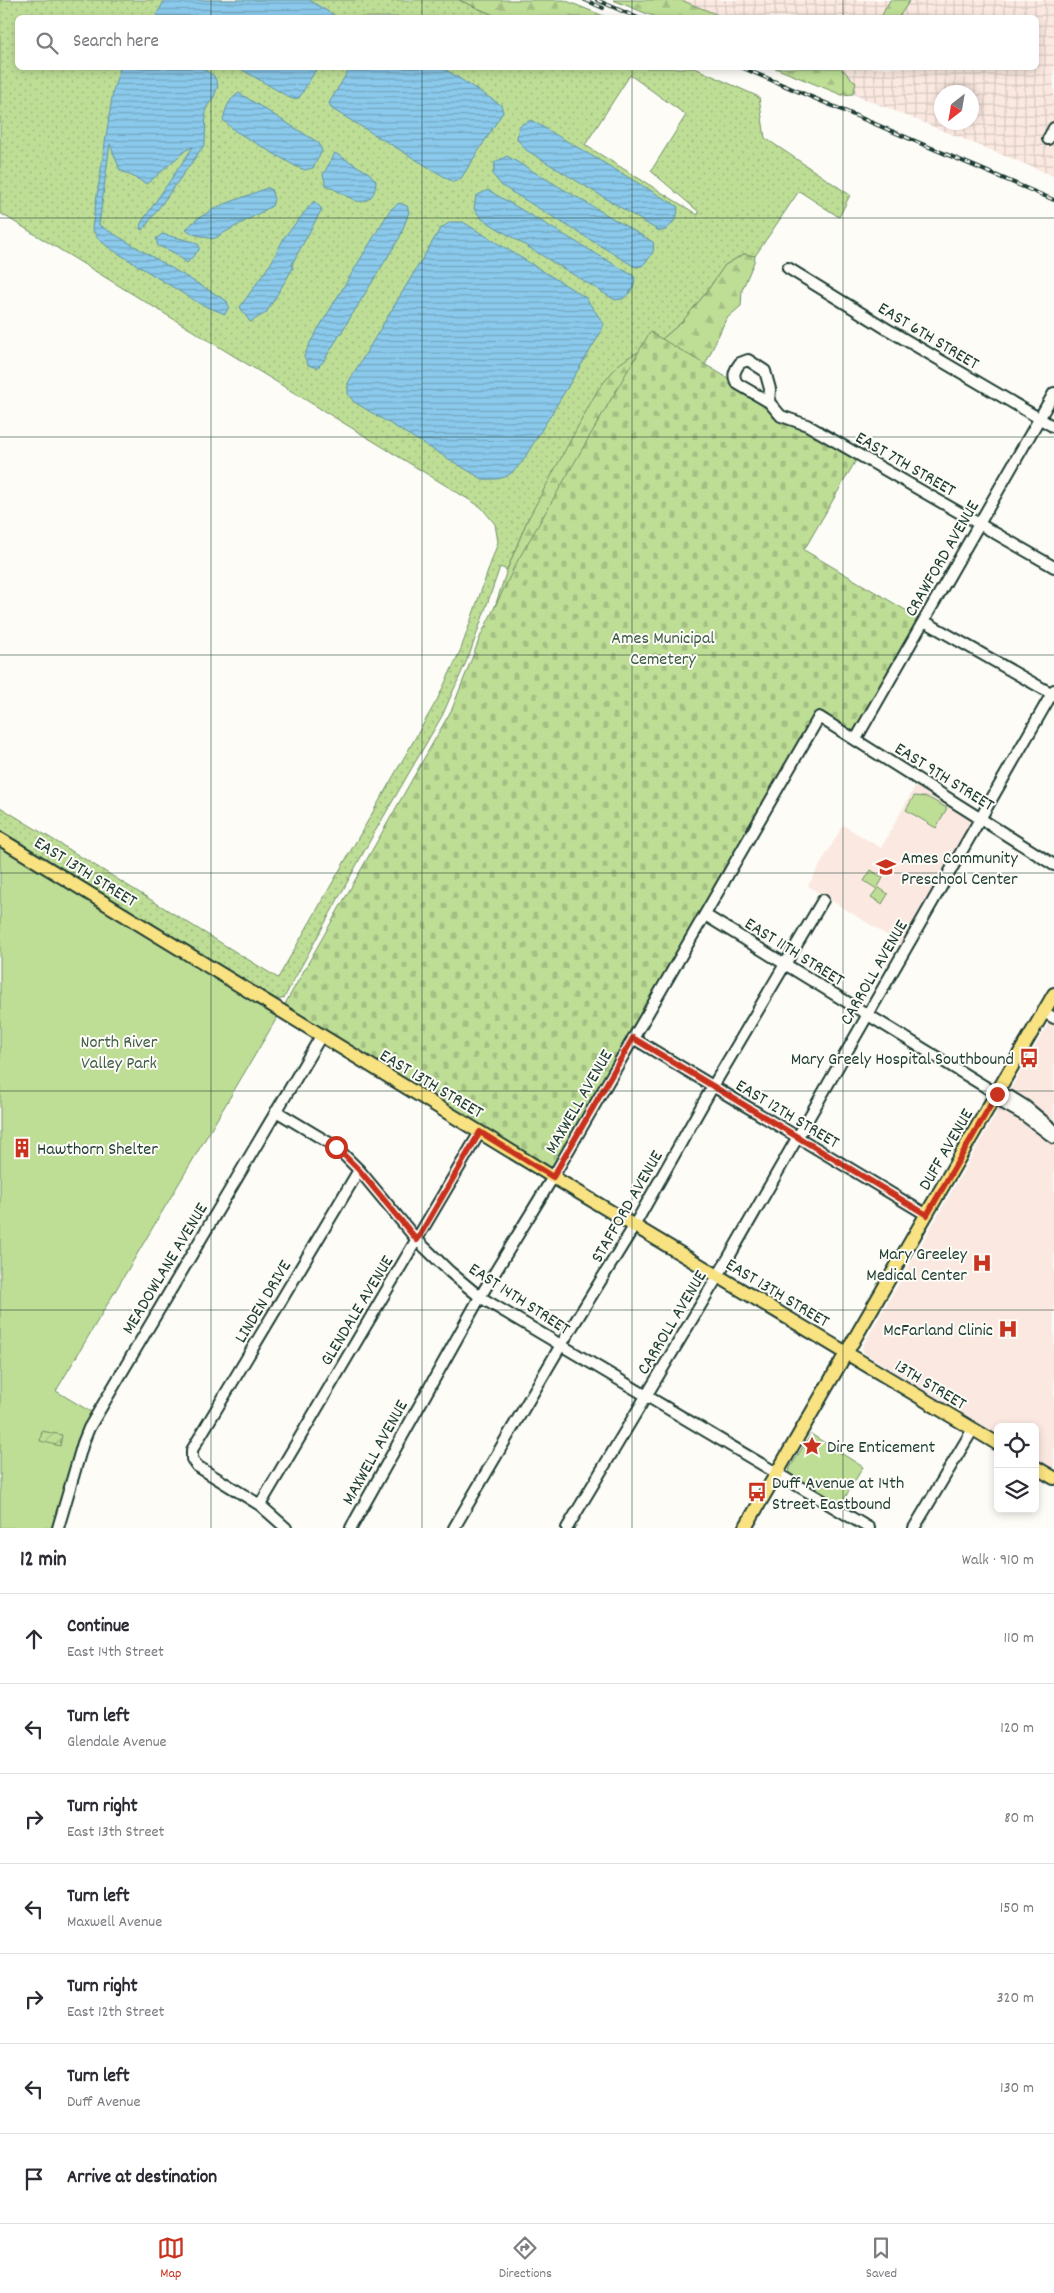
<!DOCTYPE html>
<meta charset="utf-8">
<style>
:root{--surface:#fff;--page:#f2f2f3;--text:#2b2b33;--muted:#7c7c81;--line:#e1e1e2;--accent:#c8321e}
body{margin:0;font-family:Dekko,sans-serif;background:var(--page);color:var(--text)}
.controls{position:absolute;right:15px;bottom:15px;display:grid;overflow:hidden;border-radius:8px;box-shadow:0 2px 8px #0003}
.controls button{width:45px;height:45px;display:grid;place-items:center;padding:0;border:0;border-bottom:1px solid var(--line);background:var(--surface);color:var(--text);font:25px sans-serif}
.compass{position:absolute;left:934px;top:85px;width:45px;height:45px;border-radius:50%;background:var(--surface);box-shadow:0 2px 8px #0003;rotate:211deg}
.stop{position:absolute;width:15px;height:15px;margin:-11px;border:4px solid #c8321e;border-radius:50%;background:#fff}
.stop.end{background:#c8321e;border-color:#fff;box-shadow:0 1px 5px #0008}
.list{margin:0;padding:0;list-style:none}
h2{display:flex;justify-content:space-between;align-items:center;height:65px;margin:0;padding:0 20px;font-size:21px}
h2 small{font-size:16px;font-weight:400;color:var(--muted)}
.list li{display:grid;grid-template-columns:32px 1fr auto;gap:15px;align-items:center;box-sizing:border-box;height:90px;padding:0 20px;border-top:1px solid var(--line)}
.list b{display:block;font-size:19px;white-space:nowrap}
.list p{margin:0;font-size:16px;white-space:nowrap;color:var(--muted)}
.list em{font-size:16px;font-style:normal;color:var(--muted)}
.icon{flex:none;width:28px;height:28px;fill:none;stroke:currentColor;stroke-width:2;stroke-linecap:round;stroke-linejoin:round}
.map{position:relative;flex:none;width:1054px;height:1528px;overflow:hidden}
.search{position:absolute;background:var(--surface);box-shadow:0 2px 8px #0003;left:15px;right:15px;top:15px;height:55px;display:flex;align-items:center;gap:12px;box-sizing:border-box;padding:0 18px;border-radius:8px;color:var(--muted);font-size:19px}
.sheet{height:695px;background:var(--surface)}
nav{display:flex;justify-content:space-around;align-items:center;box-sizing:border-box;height:70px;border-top:1px solid var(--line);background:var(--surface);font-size:14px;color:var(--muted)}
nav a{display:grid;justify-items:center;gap:2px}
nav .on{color:var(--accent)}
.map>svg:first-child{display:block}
.built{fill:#fbe9e1}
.industrial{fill:url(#industrial-grid);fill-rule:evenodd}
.grass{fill:url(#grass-dots);stroke:#6e8e65;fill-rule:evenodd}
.forest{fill:url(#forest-firs);stroke:#6e8e65}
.cemetery{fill:url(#cemetery-stones);stroke:#6e8e65}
.park{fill:#bede96;stroke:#6e8e65}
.garden{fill:url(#garden-furrows);stroke:#6e8e65}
.water{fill:url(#water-rules);stroke:#6092a2}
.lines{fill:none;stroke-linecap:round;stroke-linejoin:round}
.minor-casing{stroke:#1f3d34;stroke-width:14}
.major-casing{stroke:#1f3d34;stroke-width:16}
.minor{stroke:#fdfcf7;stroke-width:10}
.major{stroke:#f8e281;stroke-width:12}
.rail-casing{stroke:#1f3d34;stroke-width:4}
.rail{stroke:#fdfcf7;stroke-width:2;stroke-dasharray:5.5;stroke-linecap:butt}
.route{stroke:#c8321e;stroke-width:6}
.grid{fill:none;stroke:#1f3d34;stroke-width:1;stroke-opacity:0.55}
.labels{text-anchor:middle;stroke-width:4;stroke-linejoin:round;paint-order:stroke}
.street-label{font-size:18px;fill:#1f3d34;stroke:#fdfcf7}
.park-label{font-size:18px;fill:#3f5d48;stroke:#fdfcf7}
.poi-label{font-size:18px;fill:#1f3d34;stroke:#fdfcf7;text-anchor:start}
</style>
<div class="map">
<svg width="1054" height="1528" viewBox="0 0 1054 1528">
<defs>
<pattern id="industrial-grid" width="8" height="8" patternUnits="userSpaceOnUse" patternTransform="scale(1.25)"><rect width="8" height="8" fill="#fbe9e1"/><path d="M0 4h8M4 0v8" fill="none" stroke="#d7c9c2"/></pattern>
<pattern id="grass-dots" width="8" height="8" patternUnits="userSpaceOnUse" patternTransform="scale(1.25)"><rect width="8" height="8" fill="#bede96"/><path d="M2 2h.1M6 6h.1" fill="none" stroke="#a3bf82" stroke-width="1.8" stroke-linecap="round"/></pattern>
<pattern id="forest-firs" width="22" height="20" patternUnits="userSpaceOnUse" patternTransform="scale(1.25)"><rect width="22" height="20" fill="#bede96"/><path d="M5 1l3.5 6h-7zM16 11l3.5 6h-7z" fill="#a3bf82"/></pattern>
<pattern id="cemetery-stones" width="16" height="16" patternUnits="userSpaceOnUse" patternTransform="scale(1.25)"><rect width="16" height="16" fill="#bede96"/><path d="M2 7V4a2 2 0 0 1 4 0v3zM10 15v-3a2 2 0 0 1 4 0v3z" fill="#a3bf82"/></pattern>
<pattern id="garden-furrows" width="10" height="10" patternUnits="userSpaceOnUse" patternTransform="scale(1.25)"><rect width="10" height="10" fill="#bede96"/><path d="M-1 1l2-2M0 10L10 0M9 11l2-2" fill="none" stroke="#a3bf82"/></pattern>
<pattern id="water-rules" width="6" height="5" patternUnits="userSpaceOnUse" patternTransform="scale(1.25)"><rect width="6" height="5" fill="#8bcaec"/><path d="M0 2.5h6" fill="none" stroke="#71a5c0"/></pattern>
</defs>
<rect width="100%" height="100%" fill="#fdfcf7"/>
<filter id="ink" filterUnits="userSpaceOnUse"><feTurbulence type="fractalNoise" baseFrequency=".02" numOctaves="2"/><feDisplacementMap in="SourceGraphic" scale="10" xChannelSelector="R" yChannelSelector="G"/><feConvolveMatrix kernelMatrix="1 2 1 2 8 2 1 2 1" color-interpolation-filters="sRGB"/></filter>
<g filter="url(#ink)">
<path class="built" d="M 919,779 L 982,816 L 906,947 L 808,886 L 843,825 L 881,848 Z
M 1049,1022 L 1054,1023 L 1054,1469 L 1035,1458 L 1035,1427 L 998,1427 L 998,1435 L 864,1353 L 862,1347 Z"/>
<path class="industrial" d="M 681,0 L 1054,0 L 1054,176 L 853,94 L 856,83 L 841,68 L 1036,68 L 1036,18 L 723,17 ZM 942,92 L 972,92 L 972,122 L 942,122 Z"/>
<path class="grass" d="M 0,0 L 459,0 L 498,17 L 18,18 L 18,68 L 695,68 L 759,97 L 765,138 L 850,195 L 839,217 L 799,191 L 755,256 L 744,254 L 725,265 L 705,294 L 682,322 L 655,345 L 527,521 L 507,570 L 500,567 L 470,653 L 442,716 L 373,835 L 284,998 L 278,1000 L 0,830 L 0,807 L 278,978 L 437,700 L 461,649 L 498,542 L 495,524 L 481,507 L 0,213 ZM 630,75 L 686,115 L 651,171 L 699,212 L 698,215 L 585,145 Z"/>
<path class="forest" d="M 459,0 L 564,0 L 606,17 L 498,17 Z
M 613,0 L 681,0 L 723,17 L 655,17 Z
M 890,0 L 910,0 L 899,17 L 881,17 Z
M 775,68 L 841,68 L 856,83 L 853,94 L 842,95 Z
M 744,254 L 755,256 L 754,262 L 742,290 L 741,306 L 726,319 L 701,374 L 476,664 L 507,570 L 527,521 L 597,391 L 618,365 L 632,355 L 655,345 L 682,322 L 705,294 L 725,265 Z"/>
<path class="cemetery" d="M 650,332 L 738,384 L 774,410 L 859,455 L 804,550 L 924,621 L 856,739 L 819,717 L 553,1177 L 281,1011 L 452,709 L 481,635 L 518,560 Z"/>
<path class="park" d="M 914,796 L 927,797 L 947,808 L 936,828 L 906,810 Z
M 0,839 L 281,1011 L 56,1391 L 96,1415 L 58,1528 L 0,1528 Z
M 871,870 L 883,878 L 878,887 L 888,894 L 882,904 L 871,897 L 877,889 L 864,881 Z
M 811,1434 L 863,1467 L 840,1506 L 789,1474 L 790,1468 Z"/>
<path class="garden" d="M 42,1431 L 62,1435 L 60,1446 L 40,1441 Z"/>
<path class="water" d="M 165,0 L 309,0 L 337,17 L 158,17 L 156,15 Z
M 120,68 L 202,68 L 214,76 L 218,85 L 214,97 L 206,108 L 205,144 L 143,230 L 140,229 L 141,223 L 193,147 L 186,150 L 147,184 L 120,170 L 110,144 L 99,225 L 227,301 L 229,307 L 225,314 L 200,304 L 111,249 L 98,239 L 92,228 L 113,91 Z
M 239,68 L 317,68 L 299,98 L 292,99 Z
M 350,68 L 443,68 L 501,105 L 503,112 L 460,180 L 453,182 L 332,109 L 329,103 Z
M 239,93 L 319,143 L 322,151 L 313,168 L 305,170 L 295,166 L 235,131 L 223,120 C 226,108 228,100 239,93 Z
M 531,120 L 677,206 C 680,216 673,223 666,230 L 659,231 L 526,150 L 517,139 L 519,126 Z
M 335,153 L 369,173 L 376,181 C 376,193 370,204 356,201 L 326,185 L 323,175 Z
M 507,156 L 653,242 C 656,252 649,259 642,266 L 635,267 L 502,186 L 493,175 L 495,162 Z
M 267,188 L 271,189 L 274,199 L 272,206 L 213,239 L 193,234 L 186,229 L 197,219 L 217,207 Z
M 488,190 L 634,276 C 637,285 630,293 623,299 L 615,300 L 482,219 L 474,209 L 476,196 Z
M 314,201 L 322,209 L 292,264 L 293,268 L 266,313 L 250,322 L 240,307 L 271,263 L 285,236 Z
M 399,203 L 407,206 L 409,212 L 400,237 L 323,362 L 317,368 L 308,365 L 304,356 L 311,341 L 390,210 Z
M 450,222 L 463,222 L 585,297 L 604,324 L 600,334 L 522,462 C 508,478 504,480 482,479 L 354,402 L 348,394 L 348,383 L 440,229 Z
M 162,234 L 195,242 L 199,245 L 199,250 L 187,263 L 173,252 L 158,246 L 156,239 Z"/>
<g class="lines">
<defs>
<path id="minor" d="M 1048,139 L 1054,128
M 788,268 L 887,329 L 1054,427
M 769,402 L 770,389 L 765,371 L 748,360 L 740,363 C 734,371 732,377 738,384 L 769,402 L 781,416 L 807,425 L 1054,567
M 924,621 L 1054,695
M 856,739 L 1054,393
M 705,915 L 997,1094 L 1009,1096 L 1025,1106 L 1054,1130
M 1044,1012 L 1054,1018
M 633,1038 L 927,1215
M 997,1094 L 1004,1104 L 1025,1116 L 1054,1138
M 276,1111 L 336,1147 L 359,1170 L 417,1240 L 450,1272 L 480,1297 L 869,1528
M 260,1505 L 480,1132
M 58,1528 L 83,1443 L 89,1428 L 321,1036
M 286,1528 L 260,1505 L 197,1466 L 192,1459 L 192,1450 L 359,1170
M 351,1528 L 480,1297 L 553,1177 L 819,717 L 1054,865
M 454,1528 L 561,1345 L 630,1233 L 709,1093 L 823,900
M 567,1528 L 718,1276 L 1054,690
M 914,1528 L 973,1429"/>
<path id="major" d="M 0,839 L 553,1177 L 998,1444
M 1035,1467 L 1054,1478
M 745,1528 L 1054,994"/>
</defs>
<use href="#minor" class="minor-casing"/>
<use href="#major" class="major-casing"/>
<use href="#minor" class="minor"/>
<use href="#major" class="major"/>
<defs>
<path id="rail" d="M 585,0 L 603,8
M 597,0 L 638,18
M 743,68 L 1054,200"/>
</defs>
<use href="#rail" class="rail-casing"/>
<use href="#rail" class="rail"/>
</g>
</g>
<g class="lines" filter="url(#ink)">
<path class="route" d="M 336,1147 L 359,1170 L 417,1240 L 480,1132 L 553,1177 L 633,1038 L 927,1215 L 997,1094"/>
</g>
<path class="grid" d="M 211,0 L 211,18M 422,0 L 422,18M 632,0 L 632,18M 843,0 L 843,18M 211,68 L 211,1528M 422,68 L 422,1528M 632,68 L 632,1528M 843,68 L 843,1528M 0,218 L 1054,218M 0,437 L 1054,437M 0,655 L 1054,655M 0,873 L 1054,873M 0,1091 L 1054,1091M 0,1310 L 1054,1310"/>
<defs>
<symbol id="school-bare" viewBox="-9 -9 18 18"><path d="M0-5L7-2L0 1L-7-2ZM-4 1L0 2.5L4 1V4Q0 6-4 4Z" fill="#c8321e" stroke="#fdfcf7" stroke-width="2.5" paint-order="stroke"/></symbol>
<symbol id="bus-bare" viewBox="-9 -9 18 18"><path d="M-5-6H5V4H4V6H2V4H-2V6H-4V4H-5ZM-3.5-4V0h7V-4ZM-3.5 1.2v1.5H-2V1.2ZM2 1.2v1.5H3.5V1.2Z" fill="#c8321e" stroke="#fdfcf7" stroke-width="2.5" paint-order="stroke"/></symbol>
<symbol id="building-bare" viewBox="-9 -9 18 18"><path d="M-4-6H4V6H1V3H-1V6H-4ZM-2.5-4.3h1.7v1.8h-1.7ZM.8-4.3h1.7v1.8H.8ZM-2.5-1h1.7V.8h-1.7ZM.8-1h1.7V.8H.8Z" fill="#c8321e" stroke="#fdfcf7" stroke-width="2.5" paint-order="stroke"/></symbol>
<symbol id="hospital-bare" viewBox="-9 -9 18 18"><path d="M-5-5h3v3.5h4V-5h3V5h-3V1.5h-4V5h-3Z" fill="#c8321e" stroke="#fdfcf7" stroke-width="2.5" paint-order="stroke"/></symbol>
<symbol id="sight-bare" viewBox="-9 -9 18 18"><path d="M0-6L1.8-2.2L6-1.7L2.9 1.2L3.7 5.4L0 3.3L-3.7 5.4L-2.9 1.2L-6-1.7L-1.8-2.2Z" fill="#c8321e" stroke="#fdfcf7" stroke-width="2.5" paint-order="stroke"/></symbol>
</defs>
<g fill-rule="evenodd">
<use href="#school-bare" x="872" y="853" width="28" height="28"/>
<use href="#bus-bare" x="1015" y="1044" width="28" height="28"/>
<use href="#building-bare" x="8" y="1134" width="28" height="28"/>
<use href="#hospital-bare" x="968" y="1249" width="28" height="28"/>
<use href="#hospital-bare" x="994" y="1315" width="28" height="28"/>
<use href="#sight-bare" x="798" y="1432" width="28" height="28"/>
<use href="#bus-bare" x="743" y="1478" width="28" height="28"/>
</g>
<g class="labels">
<g class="street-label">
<text transform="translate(929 335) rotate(31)" y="6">EAST 6TH STREET</text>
<text transform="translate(906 463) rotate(30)" y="6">EAST 7TH STREET</text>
<text transform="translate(941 558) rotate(-60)" y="6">CRAWFORD AVENUE</text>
<text transform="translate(945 776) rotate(32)" y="6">EAST 9TH STREET</text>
<text transform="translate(86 871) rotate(32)" y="6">EAST 13TH STREET</text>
<text transform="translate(795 951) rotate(32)" y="6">EAST 11TH STREET</text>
<text transform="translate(873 972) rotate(-60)" y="6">CARROLL AVENUE</text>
<text transform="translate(432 1083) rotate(31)" y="6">EAST 13TH STREET</text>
<text transform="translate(578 1101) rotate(-60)" y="6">MAXWELL AVENUE</text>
<text transform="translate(788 1113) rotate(31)" y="6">EAST 12TH STREET</text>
<text transform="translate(945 1149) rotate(-60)" y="6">DUFF AVENUE</text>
<text transform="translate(626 1206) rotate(-60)" y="6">STAFFORD AVENUE</text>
<text transform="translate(164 1268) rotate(-59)" y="6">MEADOWLANE AVENUE</text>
<text transform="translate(778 1292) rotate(31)" y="6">EAST 13TH STREET</text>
<text transform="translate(520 1298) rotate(33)" y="6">EAST 14TH STREET</text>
<text transform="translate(262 1301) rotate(-59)" y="6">LINDEN DRIVE</text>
<text transform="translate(356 1310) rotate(-59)" y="6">GLENDALE AVENUE</text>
<text transform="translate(671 1322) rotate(-59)" y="6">CARROLL AVENUE</text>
<text transform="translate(931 1384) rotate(31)" y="6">13TH STREET</text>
<text transform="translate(374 1452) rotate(-61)" y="6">MAXWELL AVENUE</text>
</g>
<g class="park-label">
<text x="663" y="643">Ames Municipal<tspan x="663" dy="21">Cemetery</tspan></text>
<text x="119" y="1047">North River<tspan x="119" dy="21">Valley Park</tspan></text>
</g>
<g class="poi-label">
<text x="901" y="863">Ames Community<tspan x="901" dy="21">Preschool Center</tspan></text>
<text x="1014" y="1064" text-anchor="end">Mary Greely Hospital Southbound</text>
<text x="37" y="1154">Hawthorn Shelter</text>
<text x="967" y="1259" text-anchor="end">Mary Greeley<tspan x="967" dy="21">Medical Center</tspan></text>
<text x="993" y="1335" text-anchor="end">McFarland Clinic</text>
<text x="827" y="1452">Dire Enticement</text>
<text x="772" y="1488">Duff Avenue at 14th<tspan x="772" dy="21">Street Eastbound</tspan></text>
</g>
</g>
</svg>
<div class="controls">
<button><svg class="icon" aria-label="locate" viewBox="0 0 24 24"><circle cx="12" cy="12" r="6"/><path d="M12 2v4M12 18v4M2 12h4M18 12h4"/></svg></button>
<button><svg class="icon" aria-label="layers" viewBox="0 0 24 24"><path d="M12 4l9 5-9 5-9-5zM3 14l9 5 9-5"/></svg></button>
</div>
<svg class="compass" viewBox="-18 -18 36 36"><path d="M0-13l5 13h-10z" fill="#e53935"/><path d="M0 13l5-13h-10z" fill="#7c7c81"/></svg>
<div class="stop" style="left:336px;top:1147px"></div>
<div class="stop end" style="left:997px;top:1094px"></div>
<div class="search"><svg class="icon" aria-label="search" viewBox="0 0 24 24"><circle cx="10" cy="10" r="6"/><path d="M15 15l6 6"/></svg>Search here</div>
</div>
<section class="sheet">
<h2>12 min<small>Walk · 910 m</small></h2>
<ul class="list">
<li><svg class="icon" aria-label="ahead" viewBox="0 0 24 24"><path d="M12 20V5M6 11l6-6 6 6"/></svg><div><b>Continue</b><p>East 14th Street</p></div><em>110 m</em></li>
<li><svg class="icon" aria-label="left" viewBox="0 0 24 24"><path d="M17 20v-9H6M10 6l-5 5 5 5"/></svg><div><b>Turn left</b><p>Glendale Avenue</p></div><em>120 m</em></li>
<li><svg class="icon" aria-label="right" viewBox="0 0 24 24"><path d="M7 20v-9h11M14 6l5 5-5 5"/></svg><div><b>Turn right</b><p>East 13th Street</p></div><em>80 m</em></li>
<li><svg class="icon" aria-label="left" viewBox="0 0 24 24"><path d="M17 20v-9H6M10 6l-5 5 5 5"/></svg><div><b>Turn left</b><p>Maxwell Avenue</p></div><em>150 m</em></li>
<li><svg class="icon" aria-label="right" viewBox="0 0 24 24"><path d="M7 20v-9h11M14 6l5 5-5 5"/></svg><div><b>Turn right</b><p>East 12th Street</p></div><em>320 m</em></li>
<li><svg class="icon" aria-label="left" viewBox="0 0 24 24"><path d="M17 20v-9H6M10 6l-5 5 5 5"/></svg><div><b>Turn left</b><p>Duff Avenue</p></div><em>130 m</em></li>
<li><svg class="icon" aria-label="arrive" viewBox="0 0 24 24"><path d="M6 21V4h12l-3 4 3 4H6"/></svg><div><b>Arrive at destination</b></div></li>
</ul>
</section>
<nav>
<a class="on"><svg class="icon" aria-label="map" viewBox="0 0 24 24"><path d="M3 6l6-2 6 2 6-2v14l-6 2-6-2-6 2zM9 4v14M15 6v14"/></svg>Map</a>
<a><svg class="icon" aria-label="directions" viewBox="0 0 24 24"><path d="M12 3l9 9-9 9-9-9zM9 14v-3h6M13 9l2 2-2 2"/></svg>Directions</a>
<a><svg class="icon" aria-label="saved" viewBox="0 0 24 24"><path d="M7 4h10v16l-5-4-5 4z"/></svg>Saved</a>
</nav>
